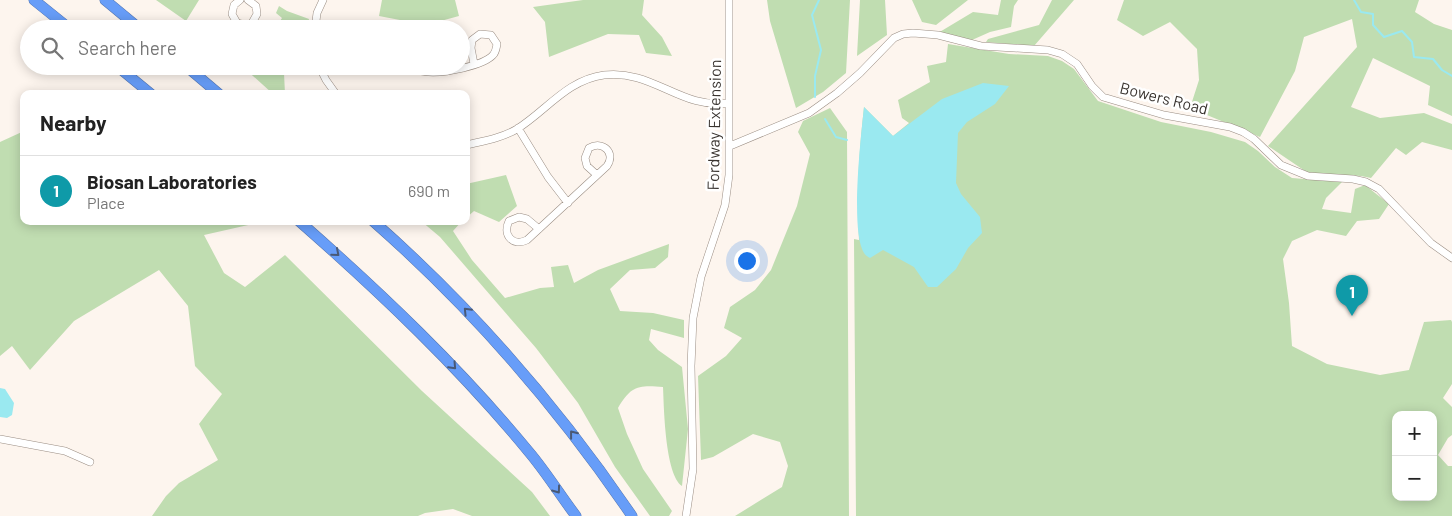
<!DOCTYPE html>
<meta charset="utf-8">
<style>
:root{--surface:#fff;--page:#f6f6f6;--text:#222;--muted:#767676;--line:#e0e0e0;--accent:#832894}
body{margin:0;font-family:Barlow,sans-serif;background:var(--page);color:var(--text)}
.controls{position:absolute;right:15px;bottom:15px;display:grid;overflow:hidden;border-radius:10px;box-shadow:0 2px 12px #0003}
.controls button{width:45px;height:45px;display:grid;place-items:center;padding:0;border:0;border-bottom:1px solid var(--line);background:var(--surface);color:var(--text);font:25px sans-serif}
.you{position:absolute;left:746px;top:260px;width:18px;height:18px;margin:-12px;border:4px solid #fff;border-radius:50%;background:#1a73e8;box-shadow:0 0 0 8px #1a73e833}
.badge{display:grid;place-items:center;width:32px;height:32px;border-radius:50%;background:var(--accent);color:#fff;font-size:16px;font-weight:700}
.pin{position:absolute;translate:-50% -41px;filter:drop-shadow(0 1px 2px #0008)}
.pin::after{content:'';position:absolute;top:26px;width:18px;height:15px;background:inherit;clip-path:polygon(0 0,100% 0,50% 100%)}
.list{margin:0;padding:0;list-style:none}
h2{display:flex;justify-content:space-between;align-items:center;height:65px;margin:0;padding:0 20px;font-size:21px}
h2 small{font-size:16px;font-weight:400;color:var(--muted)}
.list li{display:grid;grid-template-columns:32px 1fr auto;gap:15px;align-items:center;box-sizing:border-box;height:70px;padding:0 20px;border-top:1px solid var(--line)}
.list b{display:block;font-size:19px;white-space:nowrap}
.list p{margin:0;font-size:16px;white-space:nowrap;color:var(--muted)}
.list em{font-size:16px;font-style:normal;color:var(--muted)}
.icon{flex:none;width:28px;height:28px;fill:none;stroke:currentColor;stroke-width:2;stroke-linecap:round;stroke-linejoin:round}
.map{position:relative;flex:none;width:1452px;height:516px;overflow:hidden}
.search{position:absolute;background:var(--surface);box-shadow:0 2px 12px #0003;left:20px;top:20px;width:450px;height:55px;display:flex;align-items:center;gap:12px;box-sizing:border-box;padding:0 18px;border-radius:28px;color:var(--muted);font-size:19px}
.panel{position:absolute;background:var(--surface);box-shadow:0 2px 12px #0003;left:20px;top:90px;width:450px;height:135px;border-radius:10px}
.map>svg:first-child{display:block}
.green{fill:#c0ddb1;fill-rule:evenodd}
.water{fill:#9ae9f0}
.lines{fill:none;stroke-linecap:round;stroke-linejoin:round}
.stream{stroke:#9ae9f0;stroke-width:2}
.minor-casing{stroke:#9a8d83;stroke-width:8}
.highway-casing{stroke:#5778b2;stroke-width:11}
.minor{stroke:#fff;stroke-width:7}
.highway{stroke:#679df8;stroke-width:10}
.oneway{stroke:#495976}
.labels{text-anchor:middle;stroke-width:5;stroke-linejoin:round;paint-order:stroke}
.street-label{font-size:16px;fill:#393430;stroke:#fff}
</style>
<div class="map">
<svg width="1452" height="516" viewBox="0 0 1452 516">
<rect width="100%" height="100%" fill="#fdf5ee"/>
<path class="green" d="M 156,0 L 199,0 L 186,21 Z
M 382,0 L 455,0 L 459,16 L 426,25 L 379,16 Z
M 583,0 L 644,0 L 642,15 L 662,37 L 672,56 L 646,53 L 639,35 L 608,34 L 549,57 L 545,22 L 533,7 Z
M 767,0 L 850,0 L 846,73 L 823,92 L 796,108 L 770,21 Z
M 860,0 L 885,0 L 887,35 L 857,56 Z
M 912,0 L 968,0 L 936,25 L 922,22 Z
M 1001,0 L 1018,0 L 1014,6 L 1011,27 L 990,32 L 972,40 L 938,33 L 973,12 L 998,15 Z
M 1052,0 L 1074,0 L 1034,46 L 986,42 L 988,39 L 1039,25 Z
M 1124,0 L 1419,0 L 1415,12 L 1434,24 L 1452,30 L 1452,116 L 1428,105 L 1430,86 L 1373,58 L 1351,107 L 1380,118 L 1424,113 L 1452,124 L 1452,150 L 1422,142 L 1406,155 L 1396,148 L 1371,178 L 1361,176 L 1308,173 L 1268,146 L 1357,47 L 1352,19 L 1304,37 L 1295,71 L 1260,137 L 1190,108 L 1199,80 L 1197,49 L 1170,22 L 1143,36 L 1117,20 Z
M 279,6 L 287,11 L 309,19 L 307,29 L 275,29 L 282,18 L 276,13 Z
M 948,44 L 1009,54 L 1048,56 L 1062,61 L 1074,69 L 1098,101 L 1161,122 L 1211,132 L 1245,142 L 1258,151 L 1275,167 L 1292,178 L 1342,182 L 1326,198 L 1322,209 L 1351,213 L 1355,189 L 1365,185 L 1389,204 L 1379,219 L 1357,221 L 1346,236 L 1317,230 L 1292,241 L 1283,259 L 1289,303 L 1292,346 L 1327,364 L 1380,375 L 1409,370 L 1424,322 L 1451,320 L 1452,322 L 1452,384 L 1443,398 L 1452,407 L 1452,435 L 1448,438 L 1438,455 L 1448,466 L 1452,466 L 1452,516 L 856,516 L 854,239 L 859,240 C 856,195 859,152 864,107 L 893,136 L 909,123 L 902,118 L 898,100 L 930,82 L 927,66 L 946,62 ZM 1396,415 L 1433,415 L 1433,497 L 1396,497 Z
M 242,66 L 279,66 L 284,73 L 285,94 L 273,94 Z
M 830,108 L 847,132 L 849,516 L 735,516 L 782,487 L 788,466 L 780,442 L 753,434 L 713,457 L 701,460 L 698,376 L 726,356 L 742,338 L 724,328 L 730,307 L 755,290 L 771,270 L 797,206 L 810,154 L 798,132 L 803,121 Z
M 24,131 L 24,221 L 266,221 L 204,235 L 224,273 L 245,287 L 285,255 L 422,391 L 532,492 L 550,516 L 472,516 L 453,509 L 425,513 L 418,516 L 152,516 L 166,496 L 179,483 L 218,460 L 199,424 L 222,394 L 195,366 L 188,306 L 159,270 L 74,321 L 30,370 L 12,346 L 0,356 L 0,142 Z
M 506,175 L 517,206 L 499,222 L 474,211 L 466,218 L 466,184 Z
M 421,221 L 462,221 L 453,231 L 472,260 L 505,298 L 540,288 L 554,287 L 551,267 L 568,265 L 574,283 L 598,270 L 669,244 L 668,257 L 655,268 L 630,270 L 610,289 L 620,311 L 653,313 L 684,320 L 684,338 L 651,329 L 649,340 L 658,350 L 682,367 L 688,429 L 682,486 C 665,474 664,408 663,387 C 638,385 631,386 618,408 L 627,434 L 643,469 L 672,511 L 669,516 L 650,516 L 615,467 L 578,403 L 536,348 L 440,237 Z"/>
<path class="water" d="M 983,83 L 1009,86 L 995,104 L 967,122 L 958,133 L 956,183 L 961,194 L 980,217 L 982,233 L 968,248 L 956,269 L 937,287 L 928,287 L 914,267 L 883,250 L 870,258 C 868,257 865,255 864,253 C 850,231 861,136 864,107 L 893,136 L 942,99 Z
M 0,388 L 5,389 L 14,403 L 12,415 L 7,418 L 0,417 Z"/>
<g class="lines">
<path class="stream" d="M 1354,0 L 1361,12 L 1373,14 L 1373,25 L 1384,37 L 1402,31 L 1412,42 L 1414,57 L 1433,59 L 1442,70 L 1452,76
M 286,29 L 294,25 L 303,28
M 815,97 L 815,76 L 821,50 L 812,15 L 819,0
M 825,119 L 836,137 L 847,140"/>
<defs>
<path id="minor" d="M 240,0 L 234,5 L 232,14 L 237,23 L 245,25 L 252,23 L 257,14 L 256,6 L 248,0
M 315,29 L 317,13 L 323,0
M 319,66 L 326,80 L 336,94
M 394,66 C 406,68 417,71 429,72 C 444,73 483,66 493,55 C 496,52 496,49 497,44 L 491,35 L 480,34 L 472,40 L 471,48 L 474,64
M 321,71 L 336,66
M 518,128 L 548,177 L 568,203
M 466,145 C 483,141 502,138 517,129 C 547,110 567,80 604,75 C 653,69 681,110 729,103
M 730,146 L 809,113 L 837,93 L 860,73 L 894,38 L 903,34 L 913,33 L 938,35 L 981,46 L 1048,50 L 1062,54 L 1077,64 L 1092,86 L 1103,97 L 1164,115 L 1230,127 L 1243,132 L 1254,139 L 1281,165 L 1308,176 L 1353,179 L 1366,182 L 1379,189 L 1431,243 L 1452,258
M 539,229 L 527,219 L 519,217 L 509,221 C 502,235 513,247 527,240 L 607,166 C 616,153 603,140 589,148 L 585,158 L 587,166 L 597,175
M 0,439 L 65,451 L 90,462
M 686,516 L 693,469 L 691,366 L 693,318 L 701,277 L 725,205 L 729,175 L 729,0"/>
<path id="highway" d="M 34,0 L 70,29
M 105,0 L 140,29
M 117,66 L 151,94
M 186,66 L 219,94
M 299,221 C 381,293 460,368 529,452 C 546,472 560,495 576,516
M 373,221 C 472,308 558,407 632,516"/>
</defs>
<use href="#minor" class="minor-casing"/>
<use href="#highway" class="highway-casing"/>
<use href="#minor" class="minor"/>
<use href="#highway" class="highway"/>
</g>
<defs><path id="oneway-chevron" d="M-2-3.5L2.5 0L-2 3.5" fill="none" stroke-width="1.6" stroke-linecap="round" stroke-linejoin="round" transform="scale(1.25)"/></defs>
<g class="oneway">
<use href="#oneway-chevron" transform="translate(336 253) rotate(41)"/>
<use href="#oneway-chevron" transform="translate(467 311) rotate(-134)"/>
<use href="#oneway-chevron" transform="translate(453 366) rotate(47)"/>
<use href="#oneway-chevron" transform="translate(573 434) rotate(-128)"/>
<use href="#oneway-chevron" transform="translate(557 490) rotate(54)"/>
</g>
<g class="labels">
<g class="street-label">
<text transform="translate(1164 98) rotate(14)" y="6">Bowers Road</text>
<text transform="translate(714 125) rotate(-89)" y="6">Fordway Extension</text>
</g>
</g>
</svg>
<div class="controls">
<button>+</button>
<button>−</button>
</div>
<div class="you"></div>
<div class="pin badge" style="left:1352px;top:316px;background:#0f9aa8">1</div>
<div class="search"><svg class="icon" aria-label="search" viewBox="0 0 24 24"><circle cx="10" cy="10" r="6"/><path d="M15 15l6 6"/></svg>Search here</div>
<section class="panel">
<h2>Nearby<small></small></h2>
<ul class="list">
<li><span class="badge" style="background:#0f9aa8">1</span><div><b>Biosan Laboratories</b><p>Place</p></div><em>690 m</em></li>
</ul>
</section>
</div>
